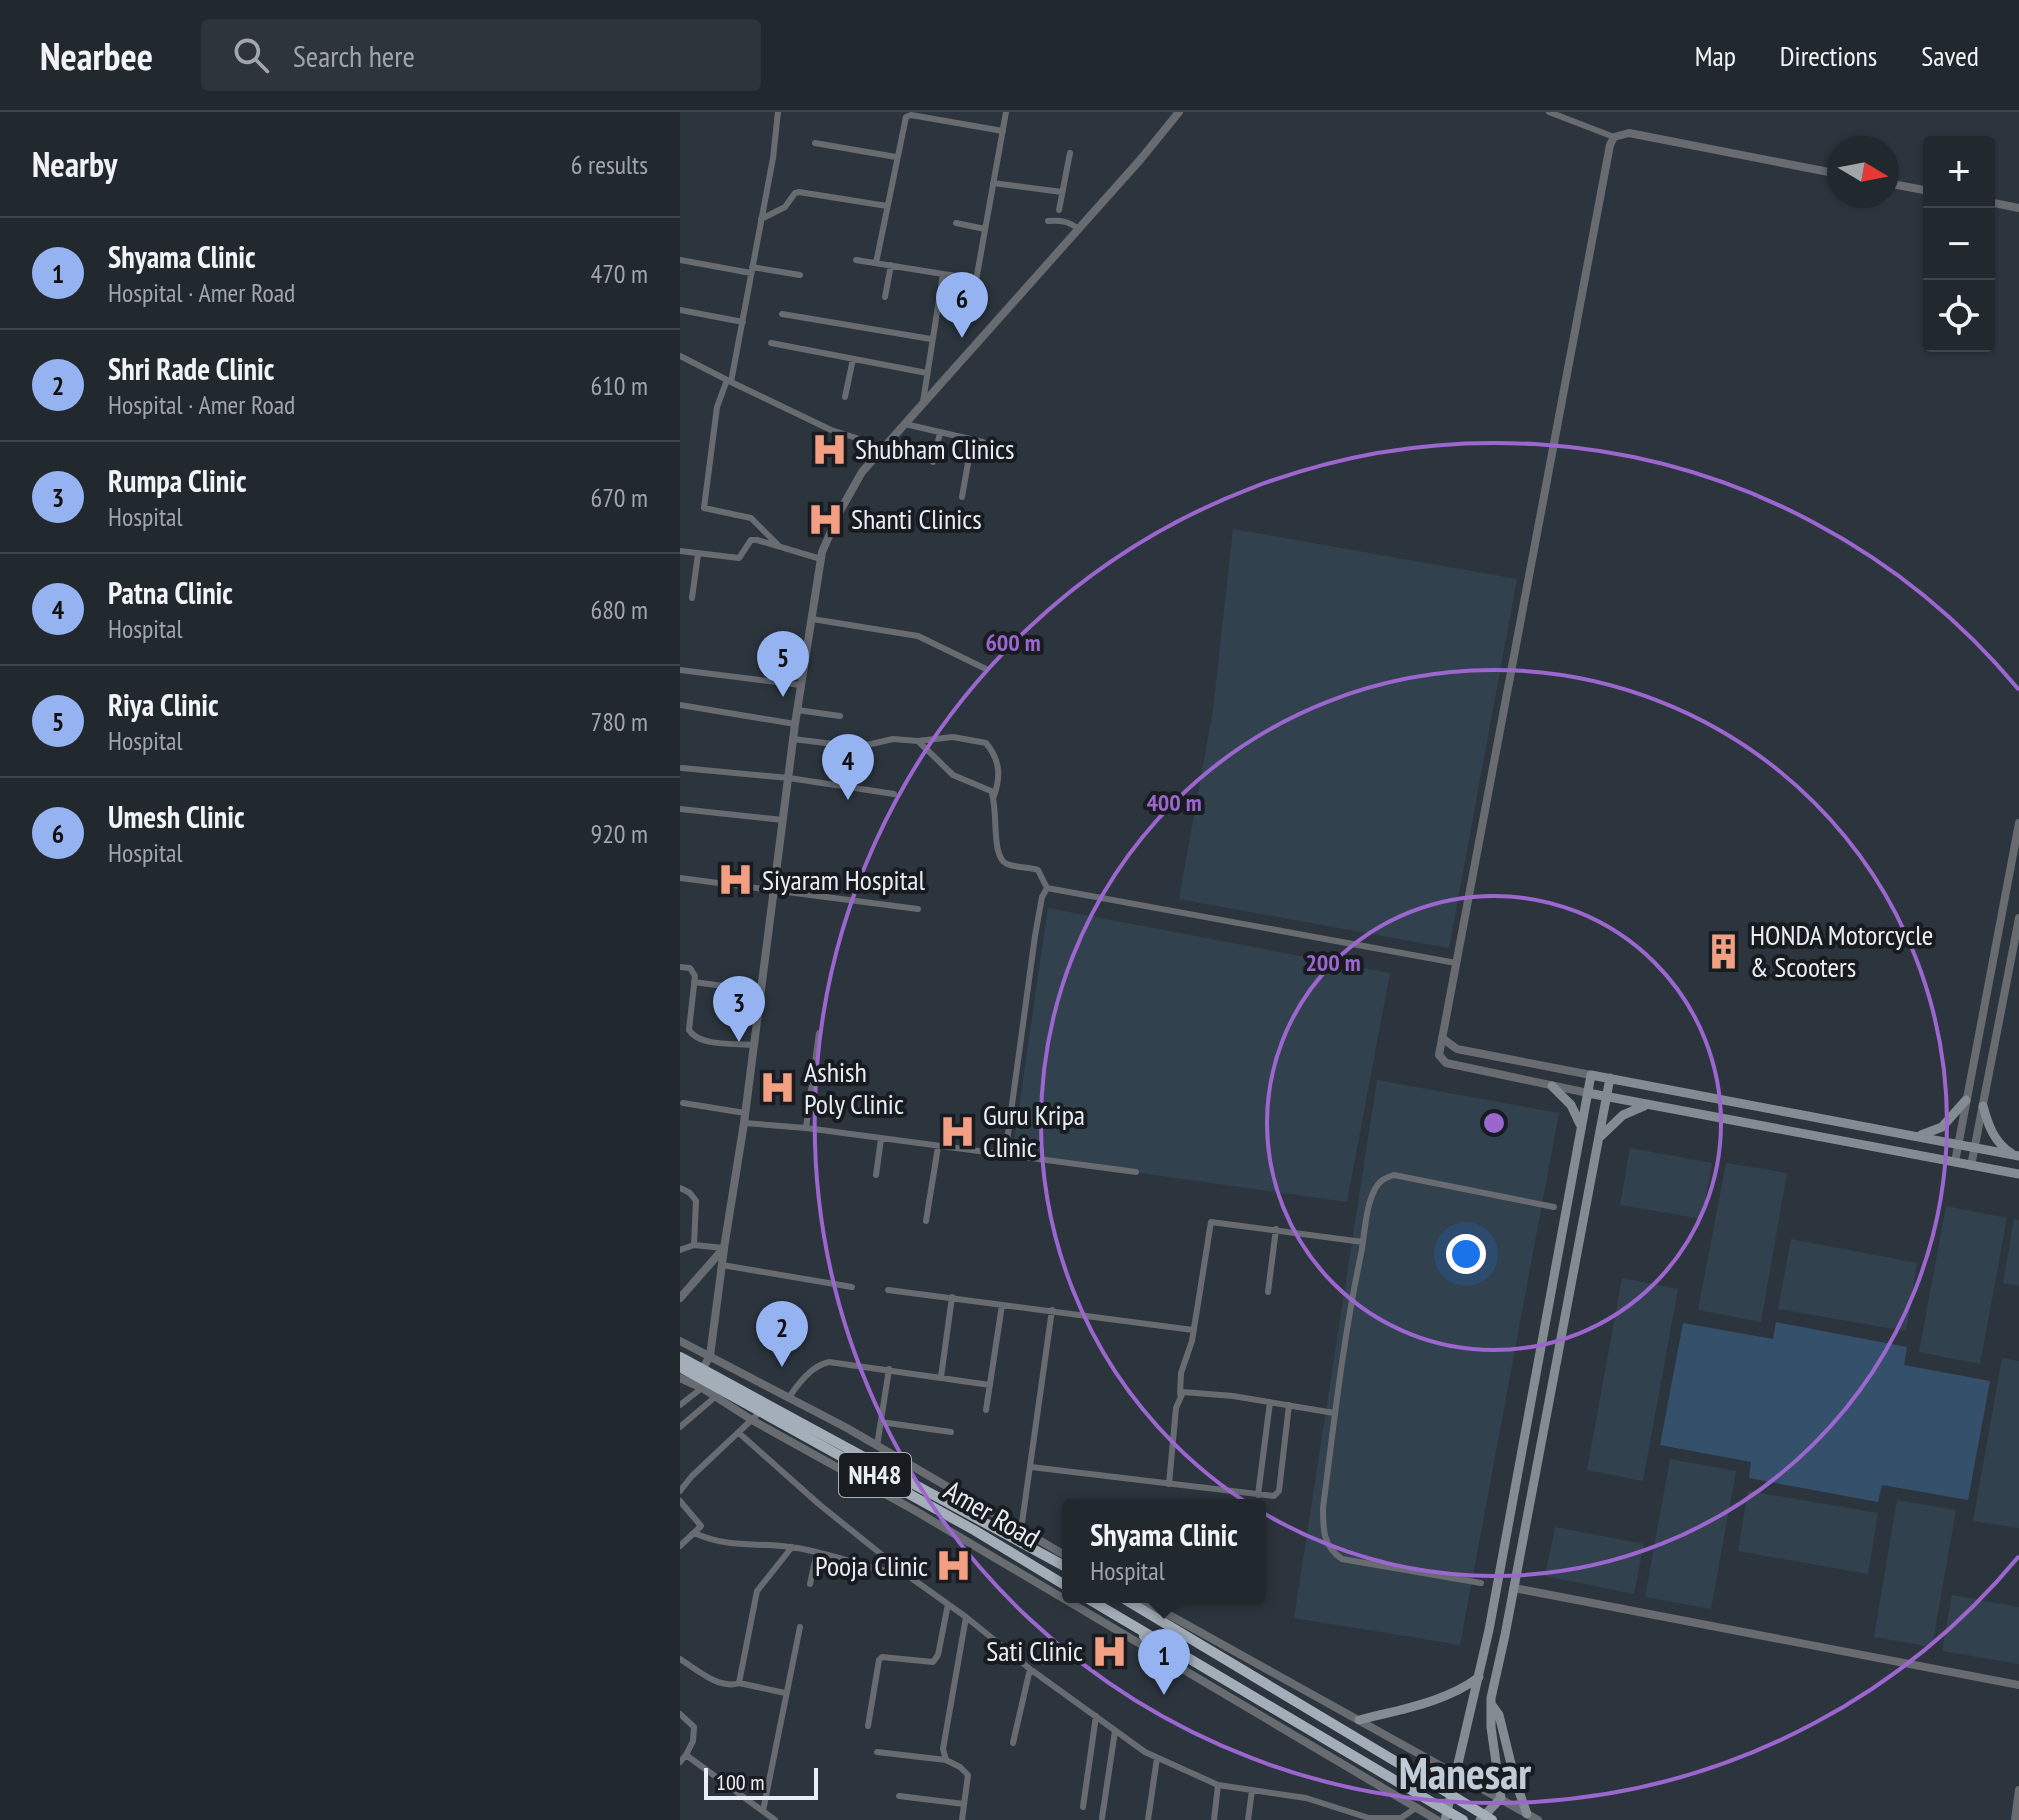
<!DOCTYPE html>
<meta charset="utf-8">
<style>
:root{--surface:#21282e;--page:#2d343a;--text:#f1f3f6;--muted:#a2a6aa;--line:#3e444a;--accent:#95b2f1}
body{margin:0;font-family:"PT Sans Narrow",sans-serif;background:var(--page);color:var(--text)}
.controls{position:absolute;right:24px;top:24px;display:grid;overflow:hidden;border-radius:8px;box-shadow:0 2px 6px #0004}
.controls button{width:72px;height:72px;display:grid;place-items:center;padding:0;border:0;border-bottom:2px solid var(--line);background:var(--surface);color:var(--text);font:40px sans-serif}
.compass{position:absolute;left:1147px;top:24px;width:72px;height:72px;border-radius:50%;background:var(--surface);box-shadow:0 2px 6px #0004;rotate:100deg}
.scale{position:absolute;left:24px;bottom:20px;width:114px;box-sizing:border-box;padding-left:8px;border:4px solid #e8eef4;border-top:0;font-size:22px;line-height:28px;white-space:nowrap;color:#e8eef4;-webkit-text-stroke:6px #181c20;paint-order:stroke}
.you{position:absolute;left:786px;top:1142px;width:28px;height:28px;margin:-20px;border:6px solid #fff;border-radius:50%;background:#1a73e8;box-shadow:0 0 0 12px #1a73e833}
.badge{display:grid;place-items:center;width:52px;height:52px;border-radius:50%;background:var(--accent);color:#111;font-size:26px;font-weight:700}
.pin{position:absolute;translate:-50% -66px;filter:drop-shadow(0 2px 4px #0008)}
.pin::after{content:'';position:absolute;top:42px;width:28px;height:24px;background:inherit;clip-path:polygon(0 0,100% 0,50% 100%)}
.popup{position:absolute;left:382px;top:1387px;width:204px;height:104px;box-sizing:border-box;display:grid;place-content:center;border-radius:8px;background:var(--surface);filter:drop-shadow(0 2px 6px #0005);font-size:26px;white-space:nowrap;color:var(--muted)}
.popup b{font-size:30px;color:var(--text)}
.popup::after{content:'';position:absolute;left:50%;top:100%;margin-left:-16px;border:16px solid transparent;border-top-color:var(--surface)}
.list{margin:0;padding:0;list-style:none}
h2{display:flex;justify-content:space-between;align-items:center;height:104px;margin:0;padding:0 32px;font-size:34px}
h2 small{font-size:26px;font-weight:400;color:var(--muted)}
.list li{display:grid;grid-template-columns:52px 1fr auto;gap:24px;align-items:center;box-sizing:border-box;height:112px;padding:0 32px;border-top:2px solid var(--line)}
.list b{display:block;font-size:30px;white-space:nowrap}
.list p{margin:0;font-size:26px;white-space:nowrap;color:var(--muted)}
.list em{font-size:26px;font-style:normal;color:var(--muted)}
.icon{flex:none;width:44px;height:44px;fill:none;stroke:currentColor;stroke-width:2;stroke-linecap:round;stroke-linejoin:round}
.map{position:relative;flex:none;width:1339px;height:1708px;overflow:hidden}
header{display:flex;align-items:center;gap:48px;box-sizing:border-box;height:112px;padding:0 40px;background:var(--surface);border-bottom:2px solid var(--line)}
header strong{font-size:38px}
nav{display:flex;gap:44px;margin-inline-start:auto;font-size:28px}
.search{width:560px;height:72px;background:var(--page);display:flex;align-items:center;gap:20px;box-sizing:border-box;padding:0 28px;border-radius:8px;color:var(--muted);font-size:30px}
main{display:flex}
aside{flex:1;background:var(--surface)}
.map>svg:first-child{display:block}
.built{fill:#32414e}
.green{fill:#34506b}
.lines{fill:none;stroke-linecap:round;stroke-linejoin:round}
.minor{stroke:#686c71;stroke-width:6}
.tertiary{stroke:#686c71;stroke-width:8}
.secondary{stroke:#848c93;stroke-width:9}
.trunk{stroke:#a4aeb9;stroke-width:10}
.trunk-bridge{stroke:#a4aeb9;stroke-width:10}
.ring{fill:none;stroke:#9c66cf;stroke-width:4}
.labels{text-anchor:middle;stroke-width:8;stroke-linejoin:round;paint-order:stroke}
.shield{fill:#181c20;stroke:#aaafb4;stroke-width:2}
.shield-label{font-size:26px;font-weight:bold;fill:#e8eef4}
.poi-label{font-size:28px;fill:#e8eef4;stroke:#181c20;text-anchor:start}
.street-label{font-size:28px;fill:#e8eef4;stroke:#181c20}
.town-label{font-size:44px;font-weight:bold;fill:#c0ccd8;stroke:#181c20}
.centre{fill:#9c66cf;stroke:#181c20;stroke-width:4}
.ring-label{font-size:24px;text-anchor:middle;font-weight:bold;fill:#9c66cf;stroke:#181c20;stroke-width:8;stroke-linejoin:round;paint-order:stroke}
</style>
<header>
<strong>Nearbee</strong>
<div class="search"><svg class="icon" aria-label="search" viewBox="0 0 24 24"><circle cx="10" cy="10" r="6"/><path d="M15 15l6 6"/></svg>Search here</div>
<nav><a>Map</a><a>Directions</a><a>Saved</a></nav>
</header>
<main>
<aside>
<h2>Nearby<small>6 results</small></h2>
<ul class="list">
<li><span class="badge">1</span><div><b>Shyama Clinic</b><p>Hospital · Amer Road</p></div><em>470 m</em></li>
<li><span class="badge">2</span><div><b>Shri Rade Clinic</b><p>Hospital · Amer Road</p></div><em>610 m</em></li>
<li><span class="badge">3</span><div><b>Rumpa Clinic</b><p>Hospital</p></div><em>670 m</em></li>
<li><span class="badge">4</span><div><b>Patna Clinic</b><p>Hospital</p></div><em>680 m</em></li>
<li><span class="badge">5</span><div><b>Riya Clinic</b><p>Hospital</p></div><em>780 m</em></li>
<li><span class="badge">6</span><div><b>Umesh Clinic</b><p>Hospital</p></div><em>920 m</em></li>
</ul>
</aside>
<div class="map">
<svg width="1339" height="1708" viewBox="0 0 1339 1708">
<rect width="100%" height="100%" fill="#2c353e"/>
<path class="built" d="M 553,417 L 837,467 L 769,836 L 499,787 L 533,598 Z
M 368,796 L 710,861 L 667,1090 L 332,1043 Z
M 697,968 L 879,1001 L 780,1533 L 614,1506 Z
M 950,1036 L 1032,1051 L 1022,1107 L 940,1093 Z
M 1046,1051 L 1107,1061 L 1081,1210 L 1018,1198 Z
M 1266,1094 L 1327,1106 L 1300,1252 L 1239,1240 Z
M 1334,1107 L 1339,1108 L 1339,1174 L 1323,1171 Z
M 1111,1127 L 1237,1151 L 1226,1219 L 1098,1197 Z
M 942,1166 L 998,1177 L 963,1369 L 907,1358 Z
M 1322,1246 L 1339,1249 L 1339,1416 L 1293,1409 Z
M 990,1347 L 1056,1359 L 1031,1497 L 965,1485 Z
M 1068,1379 L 1198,1401 L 1188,1462 L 1058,1439 Z
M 1217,1388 L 1276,1398 L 1252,1535 L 1194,1525 Z
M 875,1415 L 964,1432 L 954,1482 L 865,1464 Z
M 1272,1483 L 1339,1495 L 1339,1552 L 1262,1539 Z"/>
<path class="green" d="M 1096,1210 L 1227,1235 L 1224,1253 L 1310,1269 L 1288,1388 L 1202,1373 L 1198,1390 L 1069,1366 L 1071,1350 L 980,1333 L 1003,1211 L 1093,1227 Z"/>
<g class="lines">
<path class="minor" d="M 98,0 L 93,46 L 51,270 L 151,318 L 205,335
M 869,0 L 934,25
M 135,31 L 216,45
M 313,71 L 382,80
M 379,98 L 390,41
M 81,107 L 105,95 L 115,81 L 119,80 L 207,94
M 368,109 C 380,108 389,109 398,117
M 276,111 L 305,117
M 0,148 L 71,161
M 176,148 L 263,162
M 196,151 L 226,5 L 231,3 L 323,19
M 72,155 L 120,163
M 205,185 L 211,153
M 0,198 L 63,210
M 102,202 L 251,227
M 91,231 L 247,261
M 0,244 L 51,270
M 47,268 L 37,295 L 24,396 L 71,406 L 99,434
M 165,285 L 173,247
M 243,290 L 263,162 L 296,167 L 297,163 L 326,0
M 225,312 L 303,330
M 253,350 L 260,321
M 282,385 L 292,328
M 0,439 L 59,446 L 71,428 L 77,428 L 141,447
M 12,486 L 18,442
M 132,507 L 238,524 L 306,557
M 0,558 L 121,573
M 0,593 L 115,612
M 117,598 L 160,604
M 113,627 L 178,635 L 213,627 L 238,629 L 273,663 L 311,679 C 319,696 310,745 327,752 C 337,756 348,755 358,758 L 367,776
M 238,629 L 273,625 L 306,631 C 320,648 321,664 314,684
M 2,656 L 109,666 L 214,682
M 0,697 L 103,708
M 0,766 L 238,797
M 0,855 L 10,856 L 15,864 L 9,918 C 20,935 55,931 73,933
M 14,870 L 51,875
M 3,991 L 65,1001
M 64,1011 L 126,1016 L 456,1060
M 126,1016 L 139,921
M 325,1044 L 355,824 L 362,785 L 367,776 L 776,851
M 196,1063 L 201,1027
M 0,1076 L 10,1081 L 16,1089 L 14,1133
M 246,1109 L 258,1035
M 0,1138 L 14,1133 L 44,1136
M 42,1153 L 172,1175
M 208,1178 L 513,1218
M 588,1180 L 596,1117
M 261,1265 L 272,1185
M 500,1282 L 501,1261 L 512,1229 L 531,1110 L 683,1130
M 109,1285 C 119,1271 131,1254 149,1250 L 310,1273
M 0,1293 L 22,1276
M 306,1298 L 322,1193
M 201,1310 L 271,1320
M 0,1315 L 35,1285
M 59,1321 L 140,1393 L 227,1463 L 286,1505 L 350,1557 L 465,1640 L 538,1673 L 626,1686 L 689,1706 L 721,1706 L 737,1695
M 197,1334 L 209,1257
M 351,1355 L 594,1384 L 599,1379 L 609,1293
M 489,1372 L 496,1296 L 503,1280 L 553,1284 L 654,1301
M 0,1379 L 12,1364 L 81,1299
M 578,1383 L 590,1290
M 0,1389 L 21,1414 L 0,1434
M 341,1418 L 372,1198
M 14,1421 C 53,1438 78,1429 117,1436 C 154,1442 188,1457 225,1463
M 801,1471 L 662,1447 C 643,1434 643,1418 643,1396 C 654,1311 663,1227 681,1142 C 685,1122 685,1096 695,1077 C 700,1068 705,1066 714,1063 L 874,1095
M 130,1472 L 137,1440
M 0,1547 C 16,1557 39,1578 59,1571
M 105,1581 L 59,1571 L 77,1479 L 112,1435
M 0,1602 L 14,1615 L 13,1629 L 6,1643
M 188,1614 L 199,1548 L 202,1545 L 253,1550 L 258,1543 L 268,1492
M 333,1631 L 350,1557
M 197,1640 L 266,1648
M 0,1650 L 6,1643 L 95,1708
M 219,1684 L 284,1692
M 403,1695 L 416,1604
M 83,1699 L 120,1515
M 422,1706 L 435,1619
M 282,1708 L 288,1663 L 280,1655 L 266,1648 L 263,1637 L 286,1505
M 468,1708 L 477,1646
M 534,1708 L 538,1673
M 568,1708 L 572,1678"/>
<path class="tertiary" d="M 1207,71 L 1249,79
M 1309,90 L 1339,96
M 762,926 L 777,937 L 911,963
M 908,981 L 766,951 L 759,943 L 930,33 L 934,25 L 949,21 L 1159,62
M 1275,1050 L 1339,711
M 1291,1054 L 1339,806
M 0,1186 L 44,1136 L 64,1011 L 115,612 L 142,440 L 160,399 L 182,360 L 460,48 L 499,0
M 0,1229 L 167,1316 L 388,1445
M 23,1256 L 30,1244 L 44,1137
M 0,1266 L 22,1276 L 72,1308 L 234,1398 L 757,1708
M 834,1476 L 1339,1573
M 457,1485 L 858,1708
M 1335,1708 L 1339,1678"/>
<path class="secondary" d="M 872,974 L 891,993 L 900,1012
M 908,981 L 1339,1062
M 1303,994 C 1308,1013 1314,1030 1331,1041
M 1241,1023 L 1262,1015 L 1286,988
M 921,1024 L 943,1003 L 964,994
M 811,1592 L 819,1603 L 835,1668 L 847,1702
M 679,1608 C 718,1598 767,1590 799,1565
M 765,1708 L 809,1518 L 911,963 L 1339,1044
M 800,1708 L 821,1686 L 811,1615 L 811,1586 L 825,1523 L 930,966"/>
<path class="trunk" d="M 0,1245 L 388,1456
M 0,1255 L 294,1418 L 388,1475
M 405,1485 L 755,1692
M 441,1485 L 760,1676
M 464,1524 L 481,1544"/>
<path class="trunk-bridge" d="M 760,1676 L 812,1708
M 755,1692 L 783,1708"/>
</g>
<g class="ring">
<circle cx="814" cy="1011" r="227"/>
<circle cx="814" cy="1011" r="453"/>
<path d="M1339 1444A680 680 0 1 1 1339 578"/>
</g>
<defs>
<symbol id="hospital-bare" viewBox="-9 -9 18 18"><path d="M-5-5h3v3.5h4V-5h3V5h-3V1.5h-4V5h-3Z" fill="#f39f84" stroke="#181c20" stroke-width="2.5" paint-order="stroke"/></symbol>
<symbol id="building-bare" viewBox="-9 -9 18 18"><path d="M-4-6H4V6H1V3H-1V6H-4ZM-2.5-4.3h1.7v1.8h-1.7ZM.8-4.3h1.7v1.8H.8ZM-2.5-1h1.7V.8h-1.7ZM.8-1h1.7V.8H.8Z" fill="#f39f84" stroke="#181c20" stroke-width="2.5" paint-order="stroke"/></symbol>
</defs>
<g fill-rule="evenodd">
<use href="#hospital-bare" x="124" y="312" width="51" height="51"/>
<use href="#hospital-bare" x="120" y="382" width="51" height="51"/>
<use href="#hospital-bare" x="30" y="742" width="51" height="51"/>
<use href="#building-bare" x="1018" y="814" width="51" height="51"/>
<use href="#hospital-bare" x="72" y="950" width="51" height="51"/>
<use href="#hospital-bare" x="252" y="994" width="51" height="51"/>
<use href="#hospital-bare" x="248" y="1428" width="51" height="51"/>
<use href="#hospital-bare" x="404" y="1514" width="51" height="51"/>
</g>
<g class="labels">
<rect class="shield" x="159" y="1341" width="72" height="44" rx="6"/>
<g class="shield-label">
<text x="195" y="1372">NH48</text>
</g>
<g class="poi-label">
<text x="175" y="347">Shubham Clinics</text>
<text x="171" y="417">Shanti Clinics</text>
<text x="82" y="778">Siyaram Hospital</text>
<text x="1070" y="833">HONDA Motorcycle<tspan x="1070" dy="32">&amp; Scooters</tspan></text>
<text x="124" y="970">Ashish<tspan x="124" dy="32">Poly Clinic</tspan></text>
<text x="303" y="1013">Guru Kripa<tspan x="303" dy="32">Clinic</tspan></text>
<text x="248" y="1464" text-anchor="end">Pooja Clinic</text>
<text x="403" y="1549" text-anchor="end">Sati Clinic</text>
</g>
<g class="street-label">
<text transform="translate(312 1402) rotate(30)" y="10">Amer Road</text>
</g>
<g class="town-label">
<text x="785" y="1677">Manesar</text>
</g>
</g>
<circle cx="814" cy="1011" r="12" class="centre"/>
<g class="ring-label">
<text x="333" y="539">600 m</text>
<text x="494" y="699">400 m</text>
<text x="653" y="859">200 m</text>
</g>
</svg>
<div class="controls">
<button>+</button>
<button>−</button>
<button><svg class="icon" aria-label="locate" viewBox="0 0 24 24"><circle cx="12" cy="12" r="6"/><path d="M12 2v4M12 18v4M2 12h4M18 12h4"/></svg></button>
</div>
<svg class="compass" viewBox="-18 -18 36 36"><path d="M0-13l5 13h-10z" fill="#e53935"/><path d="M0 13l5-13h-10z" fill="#a2a6aa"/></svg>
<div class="scale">100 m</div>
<div class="you"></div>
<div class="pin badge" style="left:484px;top:1583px">1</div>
<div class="popup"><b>Shyama Clinic</b>Hospital</div>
<div class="pin badge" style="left:102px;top:1255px">2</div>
<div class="pin badge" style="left:59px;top:930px">3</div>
<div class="pin badge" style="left:168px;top:688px">4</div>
<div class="pin badge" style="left:103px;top:585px">5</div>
<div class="pin badge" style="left:282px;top:226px">6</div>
</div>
</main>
